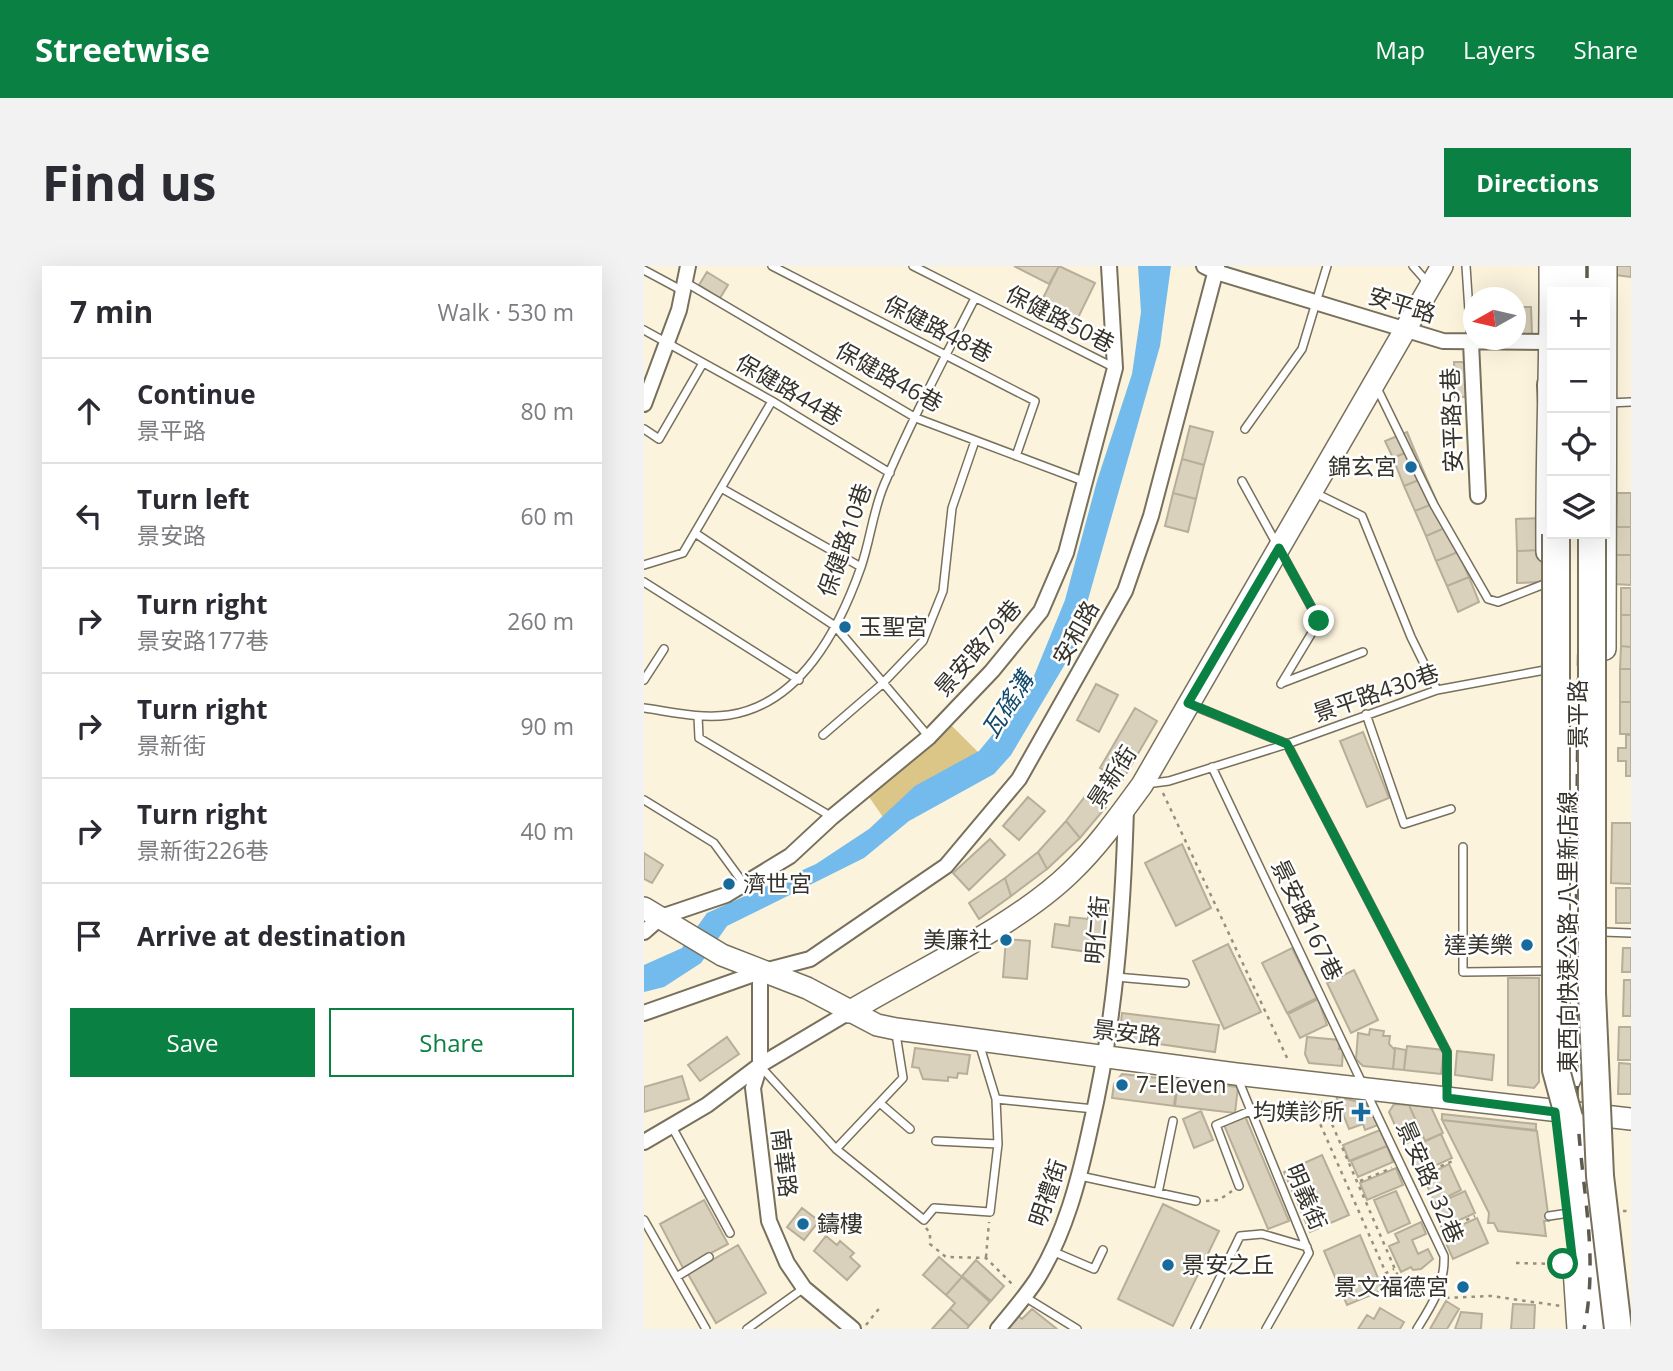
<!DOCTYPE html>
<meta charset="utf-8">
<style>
:root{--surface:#fff;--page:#f2f2f3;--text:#2b2b33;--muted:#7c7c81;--line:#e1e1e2;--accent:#0b8043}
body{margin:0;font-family:"Open Sans","Noto Sans TC",sans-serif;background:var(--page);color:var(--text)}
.controls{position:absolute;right:21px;top:21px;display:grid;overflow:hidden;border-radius:0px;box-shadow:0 7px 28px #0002}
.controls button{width:63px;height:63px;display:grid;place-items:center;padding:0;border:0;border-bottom:2px solid var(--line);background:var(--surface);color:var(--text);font:35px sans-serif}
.compass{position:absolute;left:819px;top:21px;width:63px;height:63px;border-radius:50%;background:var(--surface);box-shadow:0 7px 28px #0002;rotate:262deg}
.stop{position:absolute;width:21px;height:21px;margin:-16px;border:5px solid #0b8043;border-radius:50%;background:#fff}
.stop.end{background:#0b8043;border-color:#fff;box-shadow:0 2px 7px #0008}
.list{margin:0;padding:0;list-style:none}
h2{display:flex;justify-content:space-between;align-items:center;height:91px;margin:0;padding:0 28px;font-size:30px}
h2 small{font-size:23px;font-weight:400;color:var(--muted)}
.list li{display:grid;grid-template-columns:46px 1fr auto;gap:21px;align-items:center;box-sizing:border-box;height:105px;padding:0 28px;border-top:2px solid var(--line)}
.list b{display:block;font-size:26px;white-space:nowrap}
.list p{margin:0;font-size:23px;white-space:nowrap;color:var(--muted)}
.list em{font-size:23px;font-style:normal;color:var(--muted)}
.actions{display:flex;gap:14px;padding:21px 28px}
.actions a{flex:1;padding:16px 0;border:2px solid var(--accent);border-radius:0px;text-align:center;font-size:24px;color:var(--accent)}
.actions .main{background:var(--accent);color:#fff}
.icon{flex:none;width:38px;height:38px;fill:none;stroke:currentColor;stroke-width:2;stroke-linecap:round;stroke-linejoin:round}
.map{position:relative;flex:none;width:987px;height:1063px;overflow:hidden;border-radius:0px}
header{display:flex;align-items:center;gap:42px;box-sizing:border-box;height:98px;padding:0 35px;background:var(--accent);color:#fff}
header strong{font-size:33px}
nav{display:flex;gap:38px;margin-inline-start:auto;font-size:24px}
.intro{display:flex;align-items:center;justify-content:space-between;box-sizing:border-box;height:168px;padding:0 42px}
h1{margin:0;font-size:49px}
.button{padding:18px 32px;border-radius:0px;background:var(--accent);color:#fff;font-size:24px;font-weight:700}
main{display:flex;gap:42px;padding:0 42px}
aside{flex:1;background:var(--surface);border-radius:0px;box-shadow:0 7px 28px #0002}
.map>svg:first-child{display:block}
.green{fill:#dbc587}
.water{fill:#73baed}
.building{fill:#d9d1bb;stroke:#b6ae98;stroke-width:2}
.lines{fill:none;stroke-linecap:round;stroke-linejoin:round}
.lane-casing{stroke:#77705c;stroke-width:10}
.street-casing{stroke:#77705c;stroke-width:18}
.secondary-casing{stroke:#77705c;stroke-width:24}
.highway-casing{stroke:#77705c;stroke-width:30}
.path{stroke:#959080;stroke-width:2.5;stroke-dasharray:3.5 5;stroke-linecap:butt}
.lane{stroke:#fff;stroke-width:7}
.street{stroke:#fff;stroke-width:14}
.secondary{stroke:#fff;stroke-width:21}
.highway{stroke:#fff;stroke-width:26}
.rail{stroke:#5e5a4e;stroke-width:3.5;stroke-dasharray:12 12;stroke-linecap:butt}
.highway-bridge-casing{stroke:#77705c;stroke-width:30;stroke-linecap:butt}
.highway-bridge{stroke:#fff;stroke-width:26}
.route{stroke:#0b8043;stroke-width:9}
.poi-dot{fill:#176b9c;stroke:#fff;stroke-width:2.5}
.labels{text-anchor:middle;stroke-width:5;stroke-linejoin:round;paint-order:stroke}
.street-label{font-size:23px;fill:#36332a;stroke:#fff}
.poi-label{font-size:23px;fill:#36332a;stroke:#fff;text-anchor:end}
.water-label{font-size:24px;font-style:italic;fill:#134a6c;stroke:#fff}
</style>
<header>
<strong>Streetwise</strong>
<nav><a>Map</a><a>Layers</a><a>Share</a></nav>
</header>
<div class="intro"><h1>Find us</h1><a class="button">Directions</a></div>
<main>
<aside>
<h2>7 min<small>Walk · 530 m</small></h2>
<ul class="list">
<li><svg class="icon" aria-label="ahead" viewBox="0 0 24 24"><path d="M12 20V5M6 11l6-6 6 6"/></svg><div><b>Continue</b><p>景平路</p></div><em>80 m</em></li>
<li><svg class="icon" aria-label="left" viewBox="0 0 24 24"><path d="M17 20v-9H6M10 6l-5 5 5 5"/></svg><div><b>Turn left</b><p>景安路</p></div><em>60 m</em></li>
<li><svg class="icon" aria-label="right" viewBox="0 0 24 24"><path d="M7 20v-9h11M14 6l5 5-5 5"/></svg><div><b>Turn right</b><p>景安路177巷</p></div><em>260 m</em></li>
<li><svg class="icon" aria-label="right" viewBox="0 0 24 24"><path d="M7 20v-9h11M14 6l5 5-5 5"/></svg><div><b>Turn right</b><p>景新街</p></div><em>90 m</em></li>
<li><svg class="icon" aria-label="right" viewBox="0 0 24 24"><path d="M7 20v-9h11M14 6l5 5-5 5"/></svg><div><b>Turn right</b><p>景新街226巷</p></div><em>40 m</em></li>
<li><svg class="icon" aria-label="arrive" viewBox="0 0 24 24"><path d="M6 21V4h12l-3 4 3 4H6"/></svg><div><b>Arrive at destination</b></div></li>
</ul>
<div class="actions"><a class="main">Save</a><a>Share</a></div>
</aside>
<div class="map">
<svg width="987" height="1063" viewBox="0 0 987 1063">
<rect width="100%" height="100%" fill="#fbf3dc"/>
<path class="green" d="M 306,458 L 335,487 L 241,554 L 223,528 Z"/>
<path class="water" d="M 494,0 L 527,0 L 516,80 L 430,383 L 367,489 L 350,508 L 265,555 L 220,592 L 83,660 L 57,697 L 20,721 L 0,726 L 0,699 L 38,682 L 63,647 L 172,598 L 225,563 L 271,520 L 335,485 L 383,427 L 421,334 L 453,215 L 488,108 L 497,46 Z"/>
<path class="building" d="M 370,0 L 415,0 L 405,18 Z
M 415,0 L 451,17 L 429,62 L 393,44 Z
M 972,0 L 987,0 L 987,11 L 972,9 Z
M 63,6 L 84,19 L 76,32 L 55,19 Z
M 872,41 L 887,41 L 888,68 L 872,68 Z
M 810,96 L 826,96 L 827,131 L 811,131 Z
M 546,160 L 569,166 L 560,199 L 538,193 Z
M 763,166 L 770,183 L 749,192 L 741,175 Z
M 770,183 L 782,211 L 760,220 L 749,192 Z
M 538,193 L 560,199 L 552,233 L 529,227 Z
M 782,211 L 793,236 L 771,245 L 760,220 Z
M 529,227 L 552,233 L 544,266 L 521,260 Z
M 973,227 L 987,227 L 987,261 L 972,261 Z
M 793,236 L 803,261 L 782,270 L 771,245 Z
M 897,252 L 898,284 L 873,285 L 872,253 Z
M 803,261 L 814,286 L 792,295 L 782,270 Z
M 972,261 L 987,261 L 987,289 L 972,289 Z
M 898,284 L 898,316 L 873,317 L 873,285 Z
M 814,286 L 825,311 L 803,320 L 792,295 Z
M 972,289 L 987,289 L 987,319 L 971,318 Z
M 825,311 L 835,336 L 814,346 L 803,320 Z
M 977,322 L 987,322 L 987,349 L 977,349 Z
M 977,349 L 987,349 L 987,381 L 977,380 Z
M 977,380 L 987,381 L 987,403 L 976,403 Z
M 976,403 L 987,403 L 987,436 L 976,436 Z
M 452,418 L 474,429 L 455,466 L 433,454 Z
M 976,436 L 987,436 L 987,468 L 976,468 Z
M 491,442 L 513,455 L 478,515 L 456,502 Z
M 719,466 L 745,532 L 723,541 L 696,475 Z
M 982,469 L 987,469 L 987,510 L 982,510 L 982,495 L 974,495 L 974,482 L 982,482 Z
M 446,524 L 462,541 L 436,572 L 422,555 Z
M 384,531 L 401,545 L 375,574 L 359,560 Z
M 422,555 L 436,572 L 403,603 L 394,586 Z
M 968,557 L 987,557 L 987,618 L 967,617 Z
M 346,573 L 361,589 L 325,624 L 309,607 Z
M 538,578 L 567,642 L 532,660 L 501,597 Z
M 394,586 L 403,603 L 367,630 L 361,612 Z
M 0,587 L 19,599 L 8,617 L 0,613 Z
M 361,612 L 367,630 L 335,653 L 325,637 Z
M 972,622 L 987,622 L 987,657 L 972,657 Z
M 445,639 L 465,642 L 459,688 L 408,681 L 411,658 L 425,660 L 426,651 L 444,653 Z
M 362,673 L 386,675 L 383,713 L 359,711 Z
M 584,678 L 617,746 L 580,763 L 549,695 Z
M 648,682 L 673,732 L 643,747 L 618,697 Z
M 979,682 L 987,682 L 987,706 L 978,706 Z
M 710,704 L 734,754 L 707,767 L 683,717 Z
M 864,712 L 895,712 L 895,816 L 890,822 L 864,819 Z
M 980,714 L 987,714 L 987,750 L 979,750 Z
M 674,733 L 683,759 L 656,772 L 644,748 Z
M 478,747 L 575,759 L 571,786 L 480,773 L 476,766 Z
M 975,761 L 987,761 L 987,794 L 974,794 Z
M 726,763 L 740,765 L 739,770 L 746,770 L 745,778 L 751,784 L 749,803 L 719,800 L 712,793 L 714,767 L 725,769 Z
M 83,771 L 95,788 L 56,815 L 44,799 Z
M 663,771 L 696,774 L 695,783 L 699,783 L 698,800 L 665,797 L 661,788 Z
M 763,780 L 800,784 L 797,808 L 760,804 Z
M 271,782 L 326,789 L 323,808 L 314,807 L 313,812 L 304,811 L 304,815 L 279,813 L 275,802 L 268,801 Z
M 751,782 L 762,784 L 760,804 L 749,803 Z
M 813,785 L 850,789 L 848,814 L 811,809 Z
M 975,797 L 987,798 L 987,828 L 974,828 Z
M 478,808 L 533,814 L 530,840 L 468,832 L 470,818 Z
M 38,810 L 45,833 L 0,846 L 0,821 Z
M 534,814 L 594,821 L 591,847 L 531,840 Z
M 692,830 L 722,838 L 734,859 L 721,864 L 719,858 L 705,863 Z
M 750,838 L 765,839 L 778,868 L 760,879 L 745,846 Z
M 765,839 L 787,841 L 799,867 L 781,875 Z
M 557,845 L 569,874 L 550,882 L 539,853 Z
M 798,848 L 892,858 L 892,864 L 798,854 Z
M 601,850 L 645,955 L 624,963 L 580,859 Z
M 798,854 L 893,865 L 905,955 L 900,955 L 902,970 L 854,965 L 850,957 L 844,957 L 845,947 Z
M 736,864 L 743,880 L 705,895 L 699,879 Z
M 797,868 L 808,892 L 775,907 L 764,883 Z
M 743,880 L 749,896 L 714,911 L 707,895 Z
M 678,889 L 705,949 L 666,966 L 640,906 Z
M 805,898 L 817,924 L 791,937 L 779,911 Z
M 752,902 L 759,919 L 723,934 L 716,917 Z
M 752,925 L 766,957 L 744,967 L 730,934 Z
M 821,925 L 831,947 L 798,962 L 788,940 Z
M 60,934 L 84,978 L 39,1002 L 16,958 Z
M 519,938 L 575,965 L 529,1060 L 474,1033 Z
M 158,942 L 175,955 L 160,974 L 143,961 Z
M 833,952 L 844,977 L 809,993 L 798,968 Z
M 777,956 L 782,968 L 768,974 L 774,988 L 784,983 L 789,993 L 777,1003 L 769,1004 L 767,1001 L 757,1006 L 745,980 L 755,976 L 751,968 Z
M 716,969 L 739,1024 L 703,1039 L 680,985 Z
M 182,970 L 193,979 L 196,975 L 210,987 L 206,991 L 216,1000 L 203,1014 L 170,985 Z
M 94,979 L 122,1027 L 72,1057 L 44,1008 Z
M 295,991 L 318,1011 L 302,1029 L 279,1009 Z
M 332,994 L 360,1020 L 347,1035 L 318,1010 Z
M 318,1011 L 346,1036 L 325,1060 L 306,1043 L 311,1037 L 302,1029 Z
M 802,1035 L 815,1043 L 803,1063 L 786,1063 Z
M 869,1038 L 891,1039 L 890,1063 L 867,1063 Z
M 736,1042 L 760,1056 L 756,1063 L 714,1063 L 723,1049 L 730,1053 Z
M 306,1043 L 325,1060 L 323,1063 L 288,1063 Z
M 388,1043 L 413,1063 L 362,1063 L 373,1049 L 378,1053 Z
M 817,1046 L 838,1048 L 837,1063 L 811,1063 Z"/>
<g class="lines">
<defs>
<path id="lane" d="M 128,0 L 391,135 L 372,190
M 269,0 L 471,102
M 769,0 L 784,17
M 822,0 L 827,75
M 0,4 L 39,25
M 41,16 L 272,152 L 442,216
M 0,64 L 128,135 L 246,207
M 732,120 L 790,239 L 844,333 L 854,336 L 903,317
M 964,137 L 987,136
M 0,163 L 15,173 L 59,97
M 601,163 L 658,83 L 683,0
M 598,215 L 675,355 L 637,418
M 77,222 L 217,301
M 669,226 L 718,250 L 767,371 L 793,424
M 51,267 L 191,360 L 285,471
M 0,299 L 39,287 L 128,135
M 0,316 L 155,414
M 0,414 L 20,383
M 638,417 L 719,386
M 548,439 L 643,478 L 803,786 L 803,831
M 0,442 C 28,446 57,453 85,449 C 157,438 195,363 217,301 C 226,275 229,245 240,219 C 267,155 300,93 331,32
M 722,448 L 760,558 L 807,543
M 54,450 L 55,472 L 188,551
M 179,469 L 237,419 L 279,375 L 299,325 L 308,242 L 331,175
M 568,501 L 800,990 C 801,1019 788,1039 773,1063
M 502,518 L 525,515 L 643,478 L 793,424 L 901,404
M 0,534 L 70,577 L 100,618
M 819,581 L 819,706 L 902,705
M 959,666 L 987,667
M 472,711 L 541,717
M 117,801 L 192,883 L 280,954 L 290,942 L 346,946 L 354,878 L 352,833 L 335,777
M 594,813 L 665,987 L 622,1063
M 352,833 L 450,843
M 237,838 L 266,863
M 27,859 L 86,967
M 292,875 L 354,878
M 192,883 L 259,812 L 252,768
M 436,910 L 552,935
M 595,920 L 572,859 L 606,845
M 514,927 L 529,855
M 905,950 L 925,947
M 0,954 L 62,1063
M 408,985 L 450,1003 L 459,984
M 34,1010 L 65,991
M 381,1031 L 433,1063
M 103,1063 L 160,1022
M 551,1063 L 596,970 L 618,968 L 663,981"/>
<path id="street" d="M 560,0 L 572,6 L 799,75 L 908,76
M 827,76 L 834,230
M 0,138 L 35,44 L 44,0
M 0,666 L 17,651 L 82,629 L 146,590 L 188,551 L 285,471 L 348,405 L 397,345 L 422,287 L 471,102 L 465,0
M 116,706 L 116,799 L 109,822 L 125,955 L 143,997 L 160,1022 L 209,1063
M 0,747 L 116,706 L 166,693 L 302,600 L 375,513 L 481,325 L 507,250 L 573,0
M 0,876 L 63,839 L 116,799 L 205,746
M 354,1063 C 367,1047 382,1030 393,1013 C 421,968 435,914 446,863 C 471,757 479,651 482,542"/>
<path id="secondary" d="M 903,286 C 902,190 907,96 906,0
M 961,383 L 962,0
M 0,642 L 78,689 L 163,722 L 233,759 L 252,763 L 592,808 L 987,853
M 205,746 C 273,705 372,660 427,606 C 454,580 476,549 498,519 L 798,0
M 916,835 L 930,804 L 935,485
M 930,1002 L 934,1063"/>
<path id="highway" d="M 923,0 L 923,26
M 948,0 L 948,26
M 907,119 L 908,138
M 925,852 L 950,1063"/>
</defs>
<use href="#lane" class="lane-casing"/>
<use href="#street" class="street-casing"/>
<use href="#secondary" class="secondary-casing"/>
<use href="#highway" class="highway-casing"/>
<path class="path" d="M 519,527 L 645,796
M 666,835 L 742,1007 L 750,1003
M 678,835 L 757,1017 L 787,1013
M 773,910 L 809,895
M 716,915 L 748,902
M 562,935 L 575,934 L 588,925
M 979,945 L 987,945
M 282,962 L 286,967 L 286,978 L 302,991 L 342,992 L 371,1021
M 799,965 L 831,950
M 342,991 L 345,956
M 872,997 L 915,998
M 802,1032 L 847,1030 L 917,1040
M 222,1059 L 237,1040"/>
<use href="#lane" class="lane"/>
<use href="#street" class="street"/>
<use href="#secondary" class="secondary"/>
<use href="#highway" class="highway"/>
<path class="rail" d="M 943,0 L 943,26
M 936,268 C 934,454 931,640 933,825 C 933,905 957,983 940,1063"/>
<defs>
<path id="highway-bridge" d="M 912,268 L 912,804 L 925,852
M 948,268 L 948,727 L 956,910 L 974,1063"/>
</defs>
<use href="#highway-bridge" class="highway-bridge-casing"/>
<use href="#highway-bridge" class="highway-bridge"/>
</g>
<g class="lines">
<path class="route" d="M 675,355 L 635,282 L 544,437 L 643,478 L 803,786 L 803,832 L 911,846 L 929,998 L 919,998"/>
</g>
<g class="poi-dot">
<circle cx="767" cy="201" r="7"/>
<circle cx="201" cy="361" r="7"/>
<circle cx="85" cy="618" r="7"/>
<circle cx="362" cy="674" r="7"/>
<circle cx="883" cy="679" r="7"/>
<circle cx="478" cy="819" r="7"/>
<path d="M713.5 835.5h7v7h7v7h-7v7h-7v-7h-7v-7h7z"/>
<circle cx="159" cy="958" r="7"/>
<circle cx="524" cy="999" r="7"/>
<circle cx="819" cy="1021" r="7"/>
</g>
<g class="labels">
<g class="street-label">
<text transform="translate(758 39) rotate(17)" y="8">安平路</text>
<text transform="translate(416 53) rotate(27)" y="8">保健路50巷</text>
<text transform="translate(294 63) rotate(27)" y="8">保健路48巷</text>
<text transform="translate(245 111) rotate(29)" y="8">保健路46巷</text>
<text transform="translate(145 124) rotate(30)" y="8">保健路44巷</text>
<text transform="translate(808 154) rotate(-92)" y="8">安平路5巷</text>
<text transform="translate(201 274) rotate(-71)" y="8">保健路10巷</text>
<text transform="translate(432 367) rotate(-61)" y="8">安和路</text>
<text transform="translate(334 382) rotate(-49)" y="8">景安路79巷</text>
<text transform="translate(732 427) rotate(-19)" y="8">景平路430巷</text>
<text transform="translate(934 448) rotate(-90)" y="8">景平路</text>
<text transform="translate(468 511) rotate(-57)" y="8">景新街</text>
<text transform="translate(663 654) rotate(64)" y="8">景安路167巷</text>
<text transform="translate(453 664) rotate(-85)" y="8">明仁街</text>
<text transform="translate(924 666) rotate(-90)" y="8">東西向快速公路 八里新店線</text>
<text transform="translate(483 767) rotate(7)" y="8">景安路</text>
<text transform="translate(140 897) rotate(83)" y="8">南華路</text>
<text transform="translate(786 916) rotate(66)" y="8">景安路132巷</text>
<text transform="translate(404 927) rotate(-71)" y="8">明禮街</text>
<text transform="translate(662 931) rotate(67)" y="8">明義街</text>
</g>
<g class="poi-label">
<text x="753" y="209">錦玄宮</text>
<text x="215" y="369" text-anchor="start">玉聖宮</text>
<text x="99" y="626" text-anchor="start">濟世宮</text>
<text x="348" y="682">美廉社</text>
<text x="869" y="687">達美樂</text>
<text x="492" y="827" text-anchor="start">7-Eleven</text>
<text x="701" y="854">均媄診所</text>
<text x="173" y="966" text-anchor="start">鑄樓</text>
<text x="538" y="1007" text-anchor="start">景安之丘</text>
<text x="805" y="1029">景文福德宮</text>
</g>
<g class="water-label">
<text transform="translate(364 439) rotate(-57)" y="8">瓦磘溝</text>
</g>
</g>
</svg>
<div class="controls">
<button>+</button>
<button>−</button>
<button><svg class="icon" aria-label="locate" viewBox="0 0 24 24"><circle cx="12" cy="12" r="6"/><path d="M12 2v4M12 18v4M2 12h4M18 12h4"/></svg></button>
<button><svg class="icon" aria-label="layers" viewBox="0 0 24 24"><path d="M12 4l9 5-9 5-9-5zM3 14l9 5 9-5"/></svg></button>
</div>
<svg class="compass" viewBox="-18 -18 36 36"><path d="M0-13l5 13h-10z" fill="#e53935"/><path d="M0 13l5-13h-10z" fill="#7c7c81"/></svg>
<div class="stop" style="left:919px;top:998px"></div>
<div class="stop end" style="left:675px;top:355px"></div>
</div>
</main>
